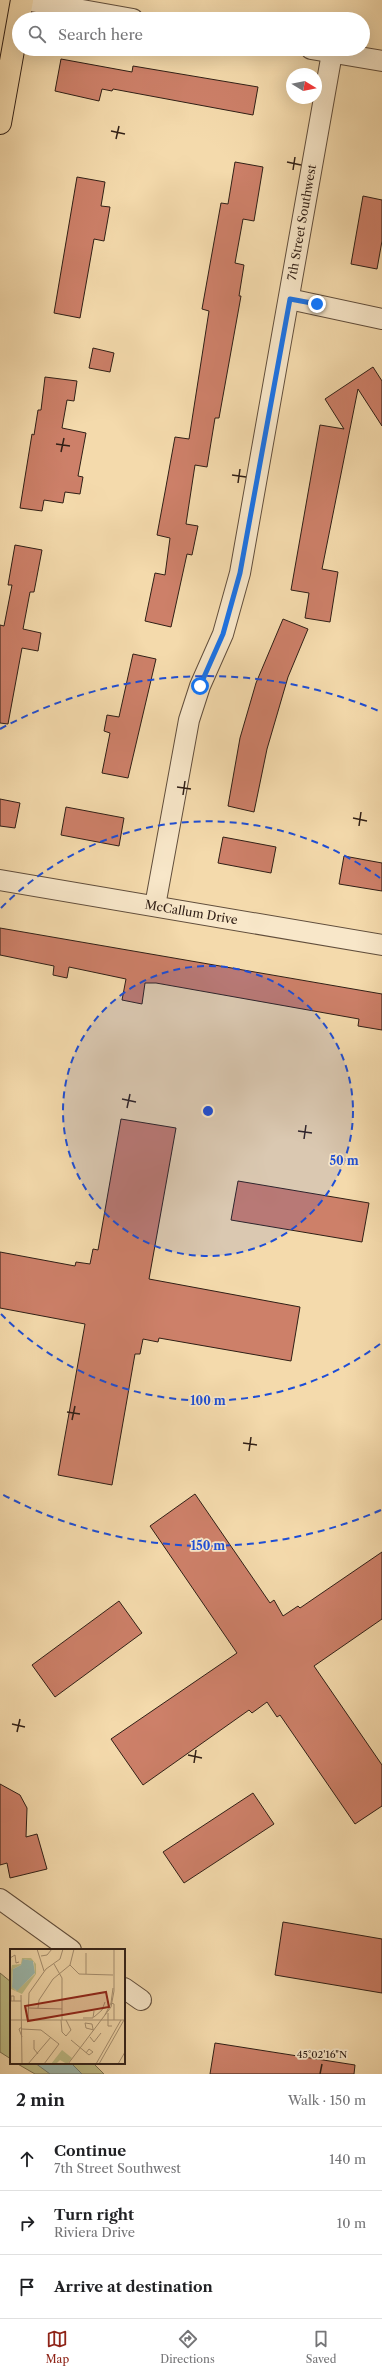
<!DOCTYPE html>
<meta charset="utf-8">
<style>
:root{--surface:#fff;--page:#f2f2f2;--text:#202124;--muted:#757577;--line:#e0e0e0;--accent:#8f2418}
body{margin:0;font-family:"Libre Caslon Text",serif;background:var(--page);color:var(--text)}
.compass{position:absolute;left:286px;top:68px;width:36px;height:36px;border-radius:50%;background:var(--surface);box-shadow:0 4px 16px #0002;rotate:100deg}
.stop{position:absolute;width:12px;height:12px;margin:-9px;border:3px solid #1a73e8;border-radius:50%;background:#fff}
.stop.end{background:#1a73e8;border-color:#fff;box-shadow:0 1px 4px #0008}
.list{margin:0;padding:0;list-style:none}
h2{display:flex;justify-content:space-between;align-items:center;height:52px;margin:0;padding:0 16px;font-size:17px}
h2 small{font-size:13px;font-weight:400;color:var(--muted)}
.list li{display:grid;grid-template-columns:26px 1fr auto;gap:12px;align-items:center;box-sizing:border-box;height:64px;padding:0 16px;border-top:1px solid var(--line)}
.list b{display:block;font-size:15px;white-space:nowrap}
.list p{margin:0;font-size:13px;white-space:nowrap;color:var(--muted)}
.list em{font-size:13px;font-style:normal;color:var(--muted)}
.icon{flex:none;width:22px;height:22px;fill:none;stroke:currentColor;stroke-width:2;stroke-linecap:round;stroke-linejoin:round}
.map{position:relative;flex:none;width:382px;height:2074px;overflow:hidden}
.search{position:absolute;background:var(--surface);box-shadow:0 4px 16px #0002;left:12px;right:12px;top:12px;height:44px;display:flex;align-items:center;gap:10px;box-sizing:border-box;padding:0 14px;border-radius:22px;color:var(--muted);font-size:15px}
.sheet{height:244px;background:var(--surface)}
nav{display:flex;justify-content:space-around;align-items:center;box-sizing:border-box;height:56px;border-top:1px solid var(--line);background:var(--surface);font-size:11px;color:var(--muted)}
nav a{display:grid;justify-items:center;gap:2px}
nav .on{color:var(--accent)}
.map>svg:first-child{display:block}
.green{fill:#bfbe87;stroke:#786e4e}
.water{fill:#9cbaaf;stroke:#717c72}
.building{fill:#cd8069;stroke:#301f16}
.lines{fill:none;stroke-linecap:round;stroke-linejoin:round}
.minor-casing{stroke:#614e3c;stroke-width:22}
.major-casing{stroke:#301f16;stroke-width:24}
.minor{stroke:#f8e7c9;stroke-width:20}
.major{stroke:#f4daac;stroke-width:22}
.route{stroke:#1a73e8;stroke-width:5}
.ticks{fill:none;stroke:#301f16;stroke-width:1.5}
.ring{fill:none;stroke:#1d4ed8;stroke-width:2;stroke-dasharray:7 5}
.labels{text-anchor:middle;stroke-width:3.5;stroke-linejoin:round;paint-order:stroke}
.street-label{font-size:12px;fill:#301f16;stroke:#f8e7c9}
.inset-road{fill:none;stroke:#a68f70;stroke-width:1}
.view{fill:#8f2418;fill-opacity:0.15;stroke:#8f2418;stroke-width:2}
.inset-edge{fill:none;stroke:#301f16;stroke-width:2}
.ticks-label{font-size:10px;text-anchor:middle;fill:#301f16;stroke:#f8e7c9;stroke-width:3.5;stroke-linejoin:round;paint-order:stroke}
.centre{fill:#1d4ed8;stroke:#f8e7c9;stroke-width:2}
.ring-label{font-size:12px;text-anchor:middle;font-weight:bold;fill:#1d4ed8;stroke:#f8e7c9;stroke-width:3.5;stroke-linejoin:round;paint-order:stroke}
</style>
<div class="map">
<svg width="382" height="2074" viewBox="0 0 382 2074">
<rect width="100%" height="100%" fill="#f4daac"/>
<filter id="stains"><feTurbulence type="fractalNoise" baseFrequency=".005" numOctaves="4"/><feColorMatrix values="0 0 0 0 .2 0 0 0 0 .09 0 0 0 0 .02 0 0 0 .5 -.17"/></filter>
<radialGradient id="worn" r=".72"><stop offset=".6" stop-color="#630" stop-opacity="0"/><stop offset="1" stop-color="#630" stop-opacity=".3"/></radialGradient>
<path class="green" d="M 0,1973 L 11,1982 L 11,2059 L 0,2052 Z
M 16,2063 L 93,2063 L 104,2074 L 35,2074 Z"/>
<path class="water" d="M 35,2063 L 71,2063 L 82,2074 L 50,2074 Z"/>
<path class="building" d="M 61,59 L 132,72 L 133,66 L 258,87 L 253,115 L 113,89 L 112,91 L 102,89 L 99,101 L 55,91 Z
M 235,162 L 263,167 L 254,221 L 243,219 L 235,263 L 244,265 L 239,296 L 241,296 L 219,418 L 215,418 L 207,467 L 195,465 L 186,524 L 198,526 L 192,555 L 187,554 L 171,627 L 145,621 L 155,573 L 165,575 L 170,538 L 157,535 L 165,492 L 175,437 L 189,439 L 209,311 L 202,309 L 221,203 L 228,204 Z
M 77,177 L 105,182 L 101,206 L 110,207 L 104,241 L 94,239 L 80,318 L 54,313 Z
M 363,196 L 382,200 L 382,241 L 377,269 L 351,264 Z
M 93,348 L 114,353 L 110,372 L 89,368 Z
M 373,367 L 382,381 L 382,426 L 358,389 L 322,569 L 338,572 L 330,622 L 305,618 L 309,593 L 291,590 L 320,425 L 344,429 L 325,399 Z
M 45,377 L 77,381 L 74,401 L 67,400 L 62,428 L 86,433 L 78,476 L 83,477 L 80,494 L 65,492 L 63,503 L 44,500 L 42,511 L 20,508 L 32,434 L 34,435 L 38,410 L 41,410 Z
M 15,545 L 42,550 L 34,592 L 30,592 L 23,629 L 41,633 L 38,651 L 22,648 L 8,724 L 0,723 L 0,625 L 4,626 L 12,585 L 8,585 Z
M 283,619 L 308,629 L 288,677 L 267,749 L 254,812 L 228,806 L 240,738 L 256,683 Z
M 133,654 L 156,659 L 128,778 L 102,773 L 110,733 L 104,731 L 107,715 L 119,717 Z
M 0,799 L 20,803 L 15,828 L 0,826 Z
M 66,807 L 124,818 L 119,846 L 61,835 Z
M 223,837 L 276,847 L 271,873 L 218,863 Z
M 344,856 L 382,863 L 382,891 L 339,884 Z
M 0,928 L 382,994 L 382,1030 L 358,1026 L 359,1019 L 156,983 L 145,983 L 142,1004 L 122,1000 L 126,979 L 69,967 L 67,978 L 53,975 L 54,966 L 0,955 Z
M 121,1119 L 176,1128 L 149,1279 L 300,1307 L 291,1361 L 159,1338 L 158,1342 L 143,1339 L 140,1354 L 135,1354 L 112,1485 L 58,1475 L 85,1324 L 0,1308 L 0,1252 L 75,1266 L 76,1262 L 90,1264 L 93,1249 L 98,1250 Z
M 238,1181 L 369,1203 L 362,1242 L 231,1220 Z
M 195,1494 L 270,1603 L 274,1600 L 283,1616 L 298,1606 L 300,1608 L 382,1552 L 382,1619 L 314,1666 L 382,1765 L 382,1806 L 355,1824 L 280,1715 L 277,1717 L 267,1702 L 252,1713 L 249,1710 L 143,1785 L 111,1739 L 237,1653 L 150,1526 Z
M 119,1601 L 142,1633 L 55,1697 L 32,1665 Z
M 0,1784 L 20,1795 L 27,1808 L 26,1837 L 37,1834 L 47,1869 L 10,1878 L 7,1863 L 0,1865 Z
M 253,1793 L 274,1824 L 184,1883 L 163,1852 Z
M 283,1922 L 382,1939 L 382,1993 L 275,1975 Z
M 215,2043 L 355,2065 L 354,2074 L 210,2074 Z"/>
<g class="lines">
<defs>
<g id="minor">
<path d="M 25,0 L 133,19"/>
<path d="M 311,49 L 382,61"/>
<path d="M 289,299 L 382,319"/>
<path id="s1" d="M 0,880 L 382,945"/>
<path id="s2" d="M 155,906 L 189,720 L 200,686 L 223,634 L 240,573 L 332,53"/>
<path d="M 0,1899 L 71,1950"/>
<path d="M 124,1988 L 141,2000"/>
</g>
<path id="major" d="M 0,123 L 22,0"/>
</defs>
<use href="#minor" class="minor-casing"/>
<use href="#major" class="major-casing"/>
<use href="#minor" class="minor"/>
<use href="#major" class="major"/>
</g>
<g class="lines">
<path class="route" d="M 200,686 L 223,634 L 240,573 L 290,299 L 317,304"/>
</g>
<path class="ticks" d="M 111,131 L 125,134M 116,139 L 119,126M 287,162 L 301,165M 293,170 L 295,157M 56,444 L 70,446M 61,452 L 64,438M 232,475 L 246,477M 238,483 L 240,469M 177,787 L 191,789M 183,795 L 185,781M 353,818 L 367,821M 359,826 L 361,812M 122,1099 L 136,1102M 127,1108 L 130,1094M 298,1131 L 312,1133M 304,1139 L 306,1125M 67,1412 L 80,1414M 72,1420 L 75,1406M 243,1443 L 257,1445M 249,1451 L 251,1437M 12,1724 L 25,1727M 17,1732 L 20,1719M 188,1755 L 202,1758M 194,1763 L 196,1750M 320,2074 L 322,2064"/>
<circle cx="208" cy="1111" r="145" fill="#1d4ed8" fill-opacity=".12"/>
<g class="ring">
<circle cx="208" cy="1111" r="145"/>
<path d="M380 1344A290 290 0 0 1 1 1314M1 908A290 290 0 0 1 380 878"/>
<path d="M381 1510A435 435 0 0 1 0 1493M0 729A435 435 0 0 1 381 712"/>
</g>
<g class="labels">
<g class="street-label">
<text dy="4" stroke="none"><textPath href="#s2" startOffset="701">7th Street Southwest</textPath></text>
<text dy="4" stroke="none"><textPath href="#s1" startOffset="194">McCallum Drive</textPath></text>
</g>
</g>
<g transform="translate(10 1949)">
<rect width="115" height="115" fill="#f4daac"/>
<path d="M 12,9 L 21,9 L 26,15 L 26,25 L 12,45 L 1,40 L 0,25 L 2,16 L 11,15 ZM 14,10 L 24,13 L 25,25 L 6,42 L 2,37 L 3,20 L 11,16 ZM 52,101 L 62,109 L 57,115 L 50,111 L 46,115 L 41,115 Z" fill="#bfbe87" fill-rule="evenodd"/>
<path d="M 13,10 L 23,12 L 25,24 L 7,42 L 2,38 L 3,20 L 11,16 Z" fill="#9cbaaf"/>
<path class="inset-road" d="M 27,0 L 34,22M 76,4 L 76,25M 31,7 L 37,6 L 42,0M 0,9 L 5,6 L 6,14 L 9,13M 44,15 L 52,29 L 52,71M 60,16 L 69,25 L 103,26M 11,46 L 12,115M 4,52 L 1,52 L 1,47 L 4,47 L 4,52 L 11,52M 101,54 L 104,55 L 104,71M 18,59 L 52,60M 28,59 L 29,51 L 43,30 L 60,16 L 64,0M 98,64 L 98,77 L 102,77M 95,66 L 101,54 L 103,39M 84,68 L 92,61 L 95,53M 73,69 L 83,69 L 84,62M 0,71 L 115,71M 18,71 L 19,44 L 36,20 L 50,10 L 53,0M 51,71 L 52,83 L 56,87 L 61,81 L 56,71M 12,80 L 31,81 L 49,95 L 34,115M 83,80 L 82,75 L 75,74 L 76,79 L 84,81M 12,88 L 9,80 L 12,78M 80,88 L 84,93 L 91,84M 24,91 L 24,100 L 28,105M 61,91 L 79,106 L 83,103 L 79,100 L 76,104M 18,115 L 41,88M 58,115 L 101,58 L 104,42 L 104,0M 86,115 L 111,71M 89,115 L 114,71M 108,115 L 115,103"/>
<path class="view" d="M 96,43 L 99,58 L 18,72 L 15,57 Z"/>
<rect width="115" height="115" class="inset-edge"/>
</g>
<g class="ticks-label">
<text x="322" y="2058">45°02'16"N</text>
</g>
<circle cx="208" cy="1111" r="6" class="centre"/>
<g class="ring-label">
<text x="344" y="1165">50 m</text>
<text x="208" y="1405">100 m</text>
<text x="208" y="1550">150 m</text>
</g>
<rect width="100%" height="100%" filter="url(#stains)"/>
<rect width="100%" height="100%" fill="url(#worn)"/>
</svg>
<svg class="compass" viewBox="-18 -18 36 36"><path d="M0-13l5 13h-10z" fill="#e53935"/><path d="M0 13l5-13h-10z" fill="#757577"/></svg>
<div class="stop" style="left:200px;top:686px"></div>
<div class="stop end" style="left:317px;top:304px"></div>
<div class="search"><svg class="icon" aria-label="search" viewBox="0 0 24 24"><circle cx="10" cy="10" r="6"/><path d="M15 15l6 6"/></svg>Search here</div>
</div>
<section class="sheet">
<h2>2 min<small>Walk · 150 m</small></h2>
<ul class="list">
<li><svg class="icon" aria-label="ahead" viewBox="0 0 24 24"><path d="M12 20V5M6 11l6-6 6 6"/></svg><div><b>Continue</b><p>7th Street Southwest</p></div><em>140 m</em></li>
<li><svg class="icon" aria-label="right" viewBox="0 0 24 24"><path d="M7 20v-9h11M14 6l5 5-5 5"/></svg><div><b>Turn right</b><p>Riviera Drive</p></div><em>10 m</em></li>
<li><svg class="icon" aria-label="arrive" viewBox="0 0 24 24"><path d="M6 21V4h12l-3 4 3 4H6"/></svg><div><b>Arrive at destination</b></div></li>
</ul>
</section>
<nav>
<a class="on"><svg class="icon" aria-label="map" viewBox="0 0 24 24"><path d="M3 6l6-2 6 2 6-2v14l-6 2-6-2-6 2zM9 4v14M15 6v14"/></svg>Map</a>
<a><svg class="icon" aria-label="directions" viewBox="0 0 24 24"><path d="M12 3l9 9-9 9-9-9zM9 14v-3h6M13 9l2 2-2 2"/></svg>Directions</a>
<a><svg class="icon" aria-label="saved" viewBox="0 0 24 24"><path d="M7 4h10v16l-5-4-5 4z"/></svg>Saved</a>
</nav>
